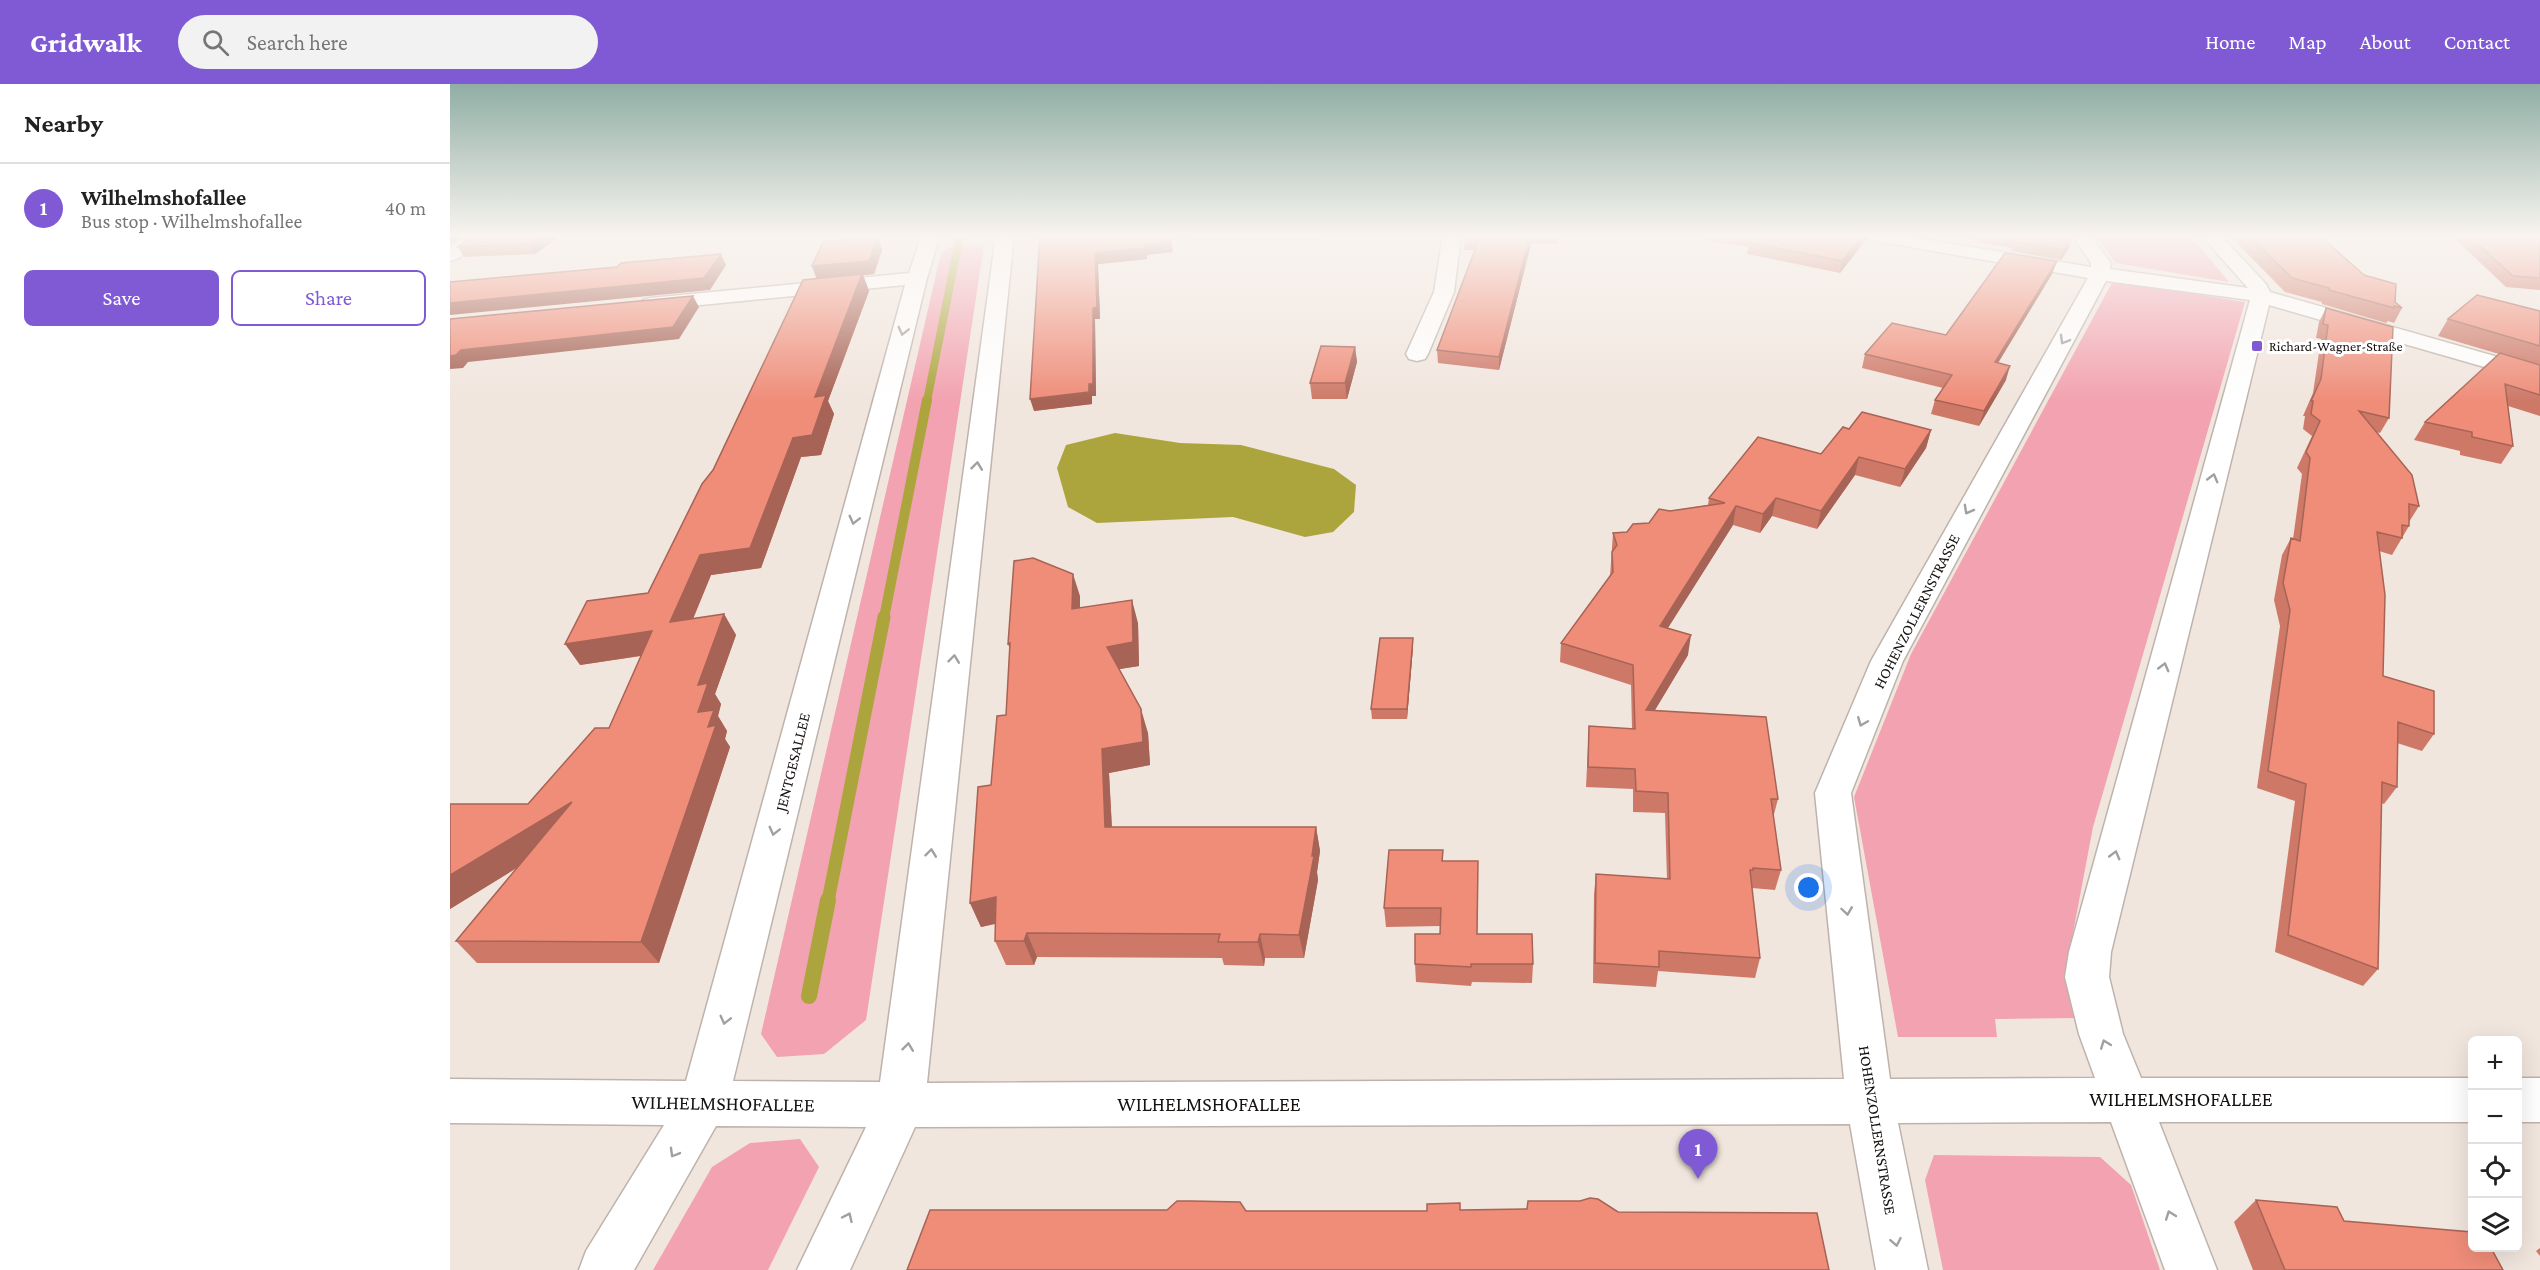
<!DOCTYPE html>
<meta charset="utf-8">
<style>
:root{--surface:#fff;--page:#f2f2f2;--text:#222;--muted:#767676;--line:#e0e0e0;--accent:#7f5ad4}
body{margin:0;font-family:"Crimson Pro",serif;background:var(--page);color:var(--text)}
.controls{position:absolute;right:18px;bottom:18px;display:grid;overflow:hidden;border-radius:9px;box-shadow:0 6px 24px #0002}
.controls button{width:54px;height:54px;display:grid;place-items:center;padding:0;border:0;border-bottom:2px solid var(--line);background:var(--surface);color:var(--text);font:30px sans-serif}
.you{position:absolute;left:1359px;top:804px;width:21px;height:21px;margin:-15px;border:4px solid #fff;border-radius:50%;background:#1a73e8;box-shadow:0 0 0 9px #1a73e833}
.badge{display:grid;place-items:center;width:39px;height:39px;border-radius:50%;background:var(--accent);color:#fff;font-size:20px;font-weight:700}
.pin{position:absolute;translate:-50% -50px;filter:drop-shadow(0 2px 3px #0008)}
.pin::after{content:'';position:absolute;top:32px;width:21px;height:18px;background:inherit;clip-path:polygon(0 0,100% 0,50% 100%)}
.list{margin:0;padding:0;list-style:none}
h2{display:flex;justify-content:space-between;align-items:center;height:78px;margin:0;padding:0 24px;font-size:26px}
h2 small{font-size:20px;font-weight:400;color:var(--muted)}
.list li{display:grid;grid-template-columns:39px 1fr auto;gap:18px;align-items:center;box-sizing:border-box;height:90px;padding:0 24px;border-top:2px solid var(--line)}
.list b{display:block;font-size:22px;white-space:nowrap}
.list p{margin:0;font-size:20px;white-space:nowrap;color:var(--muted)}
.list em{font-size:20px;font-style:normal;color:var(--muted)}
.actions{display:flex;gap:12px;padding:18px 24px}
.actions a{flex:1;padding:14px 0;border:2px solid var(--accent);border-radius:9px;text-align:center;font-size:21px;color:var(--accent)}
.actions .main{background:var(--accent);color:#fff}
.icon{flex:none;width:33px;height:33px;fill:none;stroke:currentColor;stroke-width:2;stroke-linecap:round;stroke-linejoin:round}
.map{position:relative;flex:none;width:2090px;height:1186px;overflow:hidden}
header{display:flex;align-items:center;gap:36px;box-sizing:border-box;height:84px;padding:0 30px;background:var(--accent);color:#fff}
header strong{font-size:28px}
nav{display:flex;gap:33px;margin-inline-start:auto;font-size:21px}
.search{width:420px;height:54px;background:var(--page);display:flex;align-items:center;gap:15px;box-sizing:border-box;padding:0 21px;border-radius:33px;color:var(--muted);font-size:22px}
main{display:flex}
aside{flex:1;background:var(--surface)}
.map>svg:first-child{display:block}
.green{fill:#f2a2b0}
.water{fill:#aca53e}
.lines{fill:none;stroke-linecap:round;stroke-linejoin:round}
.stream-far3{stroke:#aca53e;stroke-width:8}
.stream-far2{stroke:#aca53e;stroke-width:10}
.stream-far1{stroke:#aca53e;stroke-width:13}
.stream{stroke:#aca53e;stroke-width:16}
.minor-casing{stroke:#beb3ac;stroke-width:3}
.minor{fill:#fff;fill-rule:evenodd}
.wall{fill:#ce7968}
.shaded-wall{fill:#a76355}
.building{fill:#ef8d79;stroke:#a76355;stroke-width:1.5}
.oneway{stroke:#a2a09f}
.poi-dot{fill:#7f5ad4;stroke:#fff;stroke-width:2}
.labels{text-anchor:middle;stroke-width:6;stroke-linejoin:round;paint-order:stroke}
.far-poi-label{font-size:14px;fill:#161210;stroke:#fff;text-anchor:start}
.street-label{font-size:16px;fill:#161210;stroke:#fff}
.near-street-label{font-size:20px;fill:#161210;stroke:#fff}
</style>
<header>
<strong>Gridwalk</strong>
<div class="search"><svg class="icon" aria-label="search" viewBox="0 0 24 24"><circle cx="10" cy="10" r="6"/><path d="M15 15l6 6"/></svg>Search here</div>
<nav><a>Home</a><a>Map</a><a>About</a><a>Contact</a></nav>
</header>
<main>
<aside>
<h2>Nearby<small></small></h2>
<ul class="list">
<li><span class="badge">1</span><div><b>Wilhelmshofallee</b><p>Bus stop · Wilhelmshofallee</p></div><em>40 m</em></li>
</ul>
<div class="actions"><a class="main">Save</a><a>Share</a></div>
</aside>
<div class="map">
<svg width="2090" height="1186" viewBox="0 0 2090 1186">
<rect width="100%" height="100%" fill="#f1e6de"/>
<path class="green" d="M 1645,151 L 1740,151 L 1779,198 L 1666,179 Z
M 518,160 L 534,161 L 416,936 L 374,970 L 327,973 L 311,950 L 491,169 L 499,163 Z
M 1663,197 L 1795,218 L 1643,743 L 1615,891 L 1627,934 L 1545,935 L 1547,953 L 1448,953 L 1404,713 L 1461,570 Z
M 350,1055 L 369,1083 L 318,1186 L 203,1186 L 262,1083 L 300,1059 Z
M 1484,1071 L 1650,1073 L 1681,1101 L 1710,1186 L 1493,1186 L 1475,1096 Z"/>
<path class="water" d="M 665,349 L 730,359 L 791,361 L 884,385 L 906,401 L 904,428 L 883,448 L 855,453 L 783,433 L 647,439 L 618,423 L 607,384 L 616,361 Z"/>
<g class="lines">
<path class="stream-far3" d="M 477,317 L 510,151"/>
<path class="stream-far2" d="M 434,534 L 477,316"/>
<path class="stream-far1" d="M 378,817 L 434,533"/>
<path class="stream" d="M 359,912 L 378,816"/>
<defs>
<path id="minor" d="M 20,151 L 41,151 L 7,175 L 0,177 L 0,163 Z
M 472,151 L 490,151 L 477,194 L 283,997 L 430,998 L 546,151 L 564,151 L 477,999 L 1394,995 L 1365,709 L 1421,577 L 1638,194 L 1420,156 L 1414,155 L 1411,151 L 1449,151 L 1641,183 L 1641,179 L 1622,151 L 1640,151 L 1661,179 L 1660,185 L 1798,204 L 1751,151 L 1770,151 L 1816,200 L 1820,208 L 2090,285 L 2090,299 L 1819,221 L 1661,868 L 1659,893 L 1673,950 L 1691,994 L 2022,994 L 2022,1038 L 1709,1038 L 1767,1186 L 1715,1186 L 1661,1038 L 1448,1039 L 1478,1186 L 1426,1186 L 1400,1040 L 465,1043 L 400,1186 L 347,1186 L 416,1043 L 266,1042 L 184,1186 L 129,1186 L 136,1167 L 214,1041 L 0,1039 L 0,995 L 236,997 L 455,201 L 200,226 L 193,224 L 190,220 L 193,216 L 200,214 L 459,189 ZM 1656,197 L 1800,216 L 1619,868 L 1615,893 L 1629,950 L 1645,994 L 1440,995 L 1401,709 L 1453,577 Z
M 993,151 L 1011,151 L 1004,208 L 978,270 L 975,275 L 967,277 L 959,275 L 956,270 L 984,208 Z
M 2068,994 L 2090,994 L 2090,1038 L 2068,1038 Z"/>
</defs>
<use href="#minor" class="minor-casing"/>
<use href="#minor" class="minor"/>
</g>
<path class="wall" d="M 112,151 L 85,170 L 14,173 L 8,163 Z
M 590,151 L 869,151 L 869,156 L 720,155 L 723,168 L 697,171 L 697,175 L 648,180 L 650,235 L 645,235 L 646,312 L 642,312 L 642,320 L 584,327 Z
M 1015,151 L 1109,151 L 1108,160 L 1081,160 L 1049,286 L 988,279 L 987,266 L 1025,166 L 1014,166 Z
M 1258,151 L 1417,151 L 1415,157 L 1390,189 L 1297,170 L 1298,163 L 1259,157 Z
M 1519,151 L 1620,151 L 1619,164 L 1611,176 L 1561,167 L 1562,164 L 1527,158 Z
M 1779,151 L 1869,151 L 1952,224 L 1944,239 L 1938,237 L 1936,239 L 1872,220 L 1872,218 L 1835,208 Z
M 2001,151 L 2090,151 L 2090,206 L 2056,203 Z
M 428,153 L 432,166 L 424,190 L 413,191 L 419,207 L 378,317 L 384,330 L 371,371 L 351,373 L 311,484 L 261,491 L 243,535 L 274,530 L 286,551 L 265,610 L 271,620 L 268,632 L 277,647 L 275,655 L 280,663 L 209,879 L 27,879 L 6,857 L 67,784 L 0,825 L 78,720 L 159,644 L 191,572 L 130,581 L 198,509 L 263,386 L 367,194 L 362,182 Z
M 1607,177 L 1602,190 L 1548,279 L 1556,296 L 1529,342 L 1481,330 L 1485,316 L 1493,304 L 1412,284 L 1415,270 L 1496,251 Z
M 1876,224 L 1939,334 L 1930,349 L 1926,348 L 1969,422 L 1959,438 L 1959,442 L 1942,471 L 1929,467 L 1933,592 L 1984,650 L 1972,667 L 1947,659 L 1947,703 L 1934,720 L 1931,719 L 1928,885 L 1913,902 L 1825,868 L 1845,717 L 1807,704 L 1830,542 L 1824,516 L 1832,471 L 1841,454 L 1843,455 L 1852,390 L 1847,384 L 1862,352 L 1853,345 L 1855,332 L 1853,332 L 1863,309 L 1871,255 L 1866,254 L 1869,238 Z
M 2090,227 L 2090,332 L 2058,322 L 2063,362 L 2051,380 L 2010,371 L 2010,367 L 1964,356 L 1975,338 L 2049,270 L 1988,252 L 1998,235 Z
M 905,263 L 907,278 L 897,315 L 862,315 L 860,299 Z
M 1399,345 L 1481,346 L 1476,364 L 1450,403 L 1405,391 L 1367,445 L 1322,432 L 1310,449 L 1283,441 L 1218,544 L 1238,571 L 1205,626 L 1328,715 L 1323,734 L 1331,786 L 1325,806 L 1302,804 L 1310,874 L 1305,894 L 1208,887 L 1206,903 L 1143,899 L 1144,810 L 1146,790 L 1217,795 L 1215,729 L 1183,728 L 1183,705 L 1136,703 L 1139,642 L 1182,645 L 1181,601 L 1110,578 L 1111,559 L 1160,492 L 1163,449 L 1177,448 L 1199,439 L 1220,427 L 1258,421 L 1259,414 L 1371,370 Z
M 630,512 L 630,524 L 688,539 L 689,582 L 669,585 L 698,649 L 700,681 L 659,689 L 662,743 L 866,743 L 870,767 L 867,788 L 868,796 L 854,874 L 815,874 L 814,882 L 774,881 L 772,874 L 587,873 L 584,881 L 556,881 L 545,857 L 545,840 L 531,843 L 520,819 L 541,701 L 556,631 L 560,566 L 558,560 Z
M 963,563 L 957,635 L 922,635 L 921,625 Z
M 993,766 L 993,777 L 1028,796 L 1027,850 L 1083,880 L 1082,899 L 1022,898 L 1021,902 L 966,898 L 965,880 L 990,850 L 990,842 L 936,843 L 934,824 Z
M 1806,1116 L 1894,1137 L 2053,1186 L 1803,1186 L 1784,1138 Z
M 2090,1164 L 2090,1172 L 2086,1167 Z"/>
<path class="shaded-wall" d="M 0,151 L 17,151 L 0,160 Z
M 92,151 L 112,151 L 85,170 L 79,160 Z
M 1081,151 L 1081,160 L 1049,286 L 1049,273 Z
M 1414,151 L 1417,151 L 1415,157 L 1390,189 L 1392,177 Z
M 428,153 L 432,166 L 424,190 L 413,191 L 419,207 L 378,317 L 384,330 L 371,371 L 351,373 L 311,484 L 261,491 L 233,559 L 220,538 L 250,471 L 343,354 L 365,313 L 367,196 L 362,182 Z
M 1622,154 L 1619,164 L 1611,176 L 1614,166 Z
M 721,157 L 723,168 L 697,171 L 697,175 L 648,180 L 650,235 L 645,235 L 646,312 L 642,312 L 642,320 L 584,327 L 580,315 L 639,300 L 645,169 L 695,160 Z
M 271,170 L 276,181 L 260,206 L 0,231 L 0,219 Z
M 1607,177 L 1602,190 L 1540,292 L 1545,278 Z
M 243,212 L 249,223 L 229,255 L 18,278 L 13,284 L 0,285 L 0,272 L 11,266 Z
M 905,263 L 907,278 L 897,315 L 895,299 Z
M 1560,282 L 1556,296 L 1529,342 L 1534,327 Z
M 1481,346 L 1476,364 L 1450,403 L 1455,385 Z
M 1409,373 L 1405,391 L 1367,445 L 1371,427 Z
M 1326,414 L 1322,432 L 1310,449 L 1313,430 Z
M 1286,422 L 1283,441 L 1207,561 L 1210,542 Z
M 623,490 L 630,512 L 630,548 L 622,525 Z
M 682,516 L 688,539 L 689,582 L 664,586 L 657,563 Z
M 274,530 L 286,551 L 265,610 L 271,620 L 268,632 L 277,647 L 275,655 L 280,663 L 209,879 L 191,858 L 248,628 L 248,601 Z
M 202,547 L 215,568 L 130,581 L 115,560 Z
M 1241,551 L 1238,571 L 1193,646 L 1196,626 Z
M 963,554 L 963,563 L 957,635 L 957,625 Z
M 691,625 L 698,649 L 700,681 L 659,689 L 663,767 L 655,743 L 652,665 Z
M 122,718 L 139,739 L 0,825 L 0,791 Z
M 866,743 L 870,767 L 867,788 L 868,796 L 854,874 L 849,851 Z
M 546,813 L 557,837 L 531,843 L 520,819 Z
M 577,849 L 587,873 L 584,881 L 574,857 Z
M 810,850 L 815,874 L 814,882 L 808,858 Z"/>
<path class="building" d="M 24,151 L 92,151 L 79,160 L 8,163 Z
M 590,151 L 719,151 L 721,157 L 695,160 L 695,164 L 645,169 L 647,223 L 643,224 L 643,300 L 639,300 L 639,308 L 580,315 Z
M 1015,151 L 1080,151 L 1049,273 L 987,266 L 1029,155 L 1014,154 Z
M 1295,151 L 1414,151 L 1392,177 L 1299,158 L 1303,152 Z
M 1546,151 L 1620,151 L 1622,154 L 1614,166 L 1563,157 L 1566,154 Z
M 1798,151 L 1869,151 L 1914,191 L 1946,200 L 1945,218 L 1952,224 L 1944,222 L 1944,224 L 1879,206 L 1879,204 L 1842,194 Z
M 2018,151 L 2090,151 L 2090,194 L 2063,192 Z
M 428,153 L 419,177 L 362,182 L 373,158 Z
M 1555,169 L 1607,177 L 1545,278 L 1560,282 L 1534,327 L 1485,316 L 1502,291 L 1415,270 L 1442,239 L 1496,251 Z
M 271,170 L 254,194 L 0,219 L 0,198 L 167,183 L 171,179 Z
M 412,190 L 365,313 L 376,311 L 362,351 L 343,354 L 300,464 L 250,471 L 220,538 L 274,530 L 248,601 L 258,599 L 248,628 L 264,626 L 258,643 L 266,641 L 191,858 L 6,857 L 122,718 L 0,791 L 0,720 L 78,720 L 145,644 L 159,644 L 202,547 L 115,560 L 137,517 L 198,509 L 252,400 L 263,386 L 353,196 Z
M 2027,211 L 2090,227 L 2090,262 L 1998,235 Z
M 243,212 L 223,243 L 11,266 L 6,271 L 0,272 L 0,235 Z
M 1876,224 L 1943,243 L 1939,334 L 1909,327 L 1962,391 L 1969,422 L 1959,420 L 1959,442 L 1952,441 L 1952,454 L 1927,448 L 1935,511 L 1933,592 L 1984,607 L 1984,650 L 1948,638 L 1947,703 L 1932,698 L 1928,885 L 1838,851 L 1856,700 L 1818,687 L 1840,526 L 1833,499 L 1841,454 L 1850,457 L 1860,374 L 1856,368 L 1870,337 L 1861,330 L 1863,317 L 1861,317 L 1871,295 L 1878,241 L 1873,240 Z
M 871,262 L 905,263 L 895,299 L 860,299 Z
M 2050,269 L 2090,281 L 2090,311 L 2055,300 L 2063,362 L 2022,353 L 2022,348 L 1975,338 Z
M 1412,328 L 1481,346 L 1455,385 L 1409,373 L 1371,427 L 1326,414 L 1313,430 L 1286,422 L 1210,542 L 1241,551 L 1196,626 L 1316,633 L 1328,715 L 1321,715 L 1331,786 L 1303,784 L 1303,786 L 1300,786 L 1310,874 L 1209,867 L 1209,883 L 1145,879 L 1146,790 L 1220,795 L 1218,709 L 1186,707 L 1185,685 L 1138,683 L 1139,642 L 1185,645 L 1183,581 L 1111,559 L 1163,488 L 1162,468 L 1167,461 L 1163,449 L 1177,448 L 1183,440 L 1199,439 L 1209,425 L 1220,427 L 1275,419 L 1259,414 L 1308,353 L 1371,370 L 1393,343 L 1399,345 Z
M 583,474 L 623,490 L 622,525 L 682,516 L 683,558 L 657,563 L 691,625 L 693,658 L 652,665 L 655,743 L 866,743 L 862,772 L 864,772 L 849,851 L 810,850 L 808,858 L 768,858 L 770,850 L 577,849 L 574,857 L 545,857 L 546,813 L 520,819 L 528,703 L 541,701 L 547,632 L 556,631 L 560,559 L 558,560 L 564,477 Z
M 930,554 L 963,554 L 957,625 L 921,625 Z
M 939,766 L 993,766 L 992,777 L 1028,777 L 1027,850 L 1082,850 L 1083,880 L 1021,880 L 1021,883 L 965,880 L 965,850 L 990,850 L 991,824 L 934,824 Z
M 1140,1114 L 1148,1115 L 1168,1128 L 1367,1129 L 1379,1186 L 457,1186 L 480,1126 L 717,1126 L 727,1117 L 741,1117 L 790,1118 L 796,1127 L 977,1127 L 977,1120 L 1010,1119 L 1010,1126 L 1077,1125 L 1078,1117 L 1130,1117 Z
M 1806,1116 L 1887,1123 L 1894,1137 L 2022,1148 L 2022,1164 L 2041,1164 L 2053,1186 L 1835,1186 Z"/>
<defs><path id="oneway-chevron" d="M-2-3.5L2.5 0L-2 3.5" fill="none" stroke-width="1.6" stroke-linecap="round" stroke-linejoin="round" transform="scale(1.5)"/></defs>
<g class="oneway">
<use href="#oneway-chevron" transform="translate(453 247) rotate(104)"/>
<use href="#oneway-chevron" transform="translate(1614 256) rotate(120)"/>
<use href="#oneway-chevron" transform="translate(527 382) rotate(-83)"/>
<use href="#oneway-chevron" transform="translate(1763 394) rotate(-75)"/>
<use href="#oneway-chevron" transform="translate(1518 426) rotate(119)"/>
<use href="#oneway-chevron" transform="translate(404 436) rotate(104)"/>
<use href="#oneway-chevron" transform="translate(504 575) rotate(-83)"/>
<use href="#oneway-chevron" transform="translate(1714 583) rotate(-75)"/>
<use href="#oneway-chevron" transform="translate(1412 638) rotate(112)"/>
<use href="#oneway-chevron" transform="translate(324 747) rotate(104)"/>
<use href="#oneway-chevron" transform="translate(481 769) rotate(-83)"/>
<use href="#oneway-chevron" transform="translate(1665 771) rotate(-75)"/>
<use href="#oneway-chevron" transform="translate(1397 827) rotate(82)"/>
<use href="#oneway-chevron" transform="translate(275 936) rotate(104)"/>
<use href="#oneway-chevron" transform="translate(1655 960) rotate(-111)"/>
<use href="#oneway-chevron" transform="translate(458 963) rotate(-83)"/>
<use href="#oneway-chevron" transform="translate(224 1069) rotate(120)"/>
<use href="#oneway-chevron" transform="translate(1720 1131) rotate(-110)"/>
<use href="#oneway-chevron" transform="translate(398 1133) rotate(-65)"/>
<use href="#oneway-chevron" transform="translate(1446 1158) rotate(79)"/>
</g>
<linearGradient id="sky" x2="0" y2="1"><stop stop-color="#90aea4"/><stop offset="0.48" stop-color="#f9f4f0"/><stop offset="1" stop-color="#f9f4f0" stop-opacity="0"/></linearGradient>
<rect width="2090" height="317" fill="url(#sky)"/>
<rect class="poi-dot" x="1801" y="256" width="12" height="12" rx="3"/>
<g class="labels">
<g class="far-poi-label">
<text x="1819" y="267">Richard-Wagner-Straße</text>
</g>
<g class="street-label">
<text transform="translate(1466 527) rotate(-63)" y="6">HOHENZOLLERNSTRASSE</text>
<text transform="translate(342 678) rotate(-76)" y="6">JENTGESALLEE</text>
<text transform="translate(1428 1046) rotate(81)" y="6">HOHENZOLLERNSTRASSE</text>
</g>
<g class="near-street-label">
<text x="1731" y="1022">WILHELMSHOFALLEE</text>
<text transform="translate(273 1019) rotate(1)" y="7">WILHELMSHOFALLEE</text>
<text x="759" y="1027">WILHELMSHOFALLEE</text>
</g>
</g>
</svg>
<div class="controls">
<button>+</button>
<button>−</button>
<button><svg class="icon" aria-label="locate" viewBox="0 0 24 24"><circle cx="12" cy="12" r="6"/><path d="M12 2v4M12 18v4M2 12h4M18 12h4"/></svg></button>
<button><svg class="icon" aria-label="layers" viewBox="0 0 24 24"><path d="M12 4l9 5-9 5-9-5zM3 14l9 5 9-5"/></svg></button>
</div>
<div class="you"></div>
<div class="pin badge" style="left:1248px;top:1095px">1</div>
</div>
</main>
